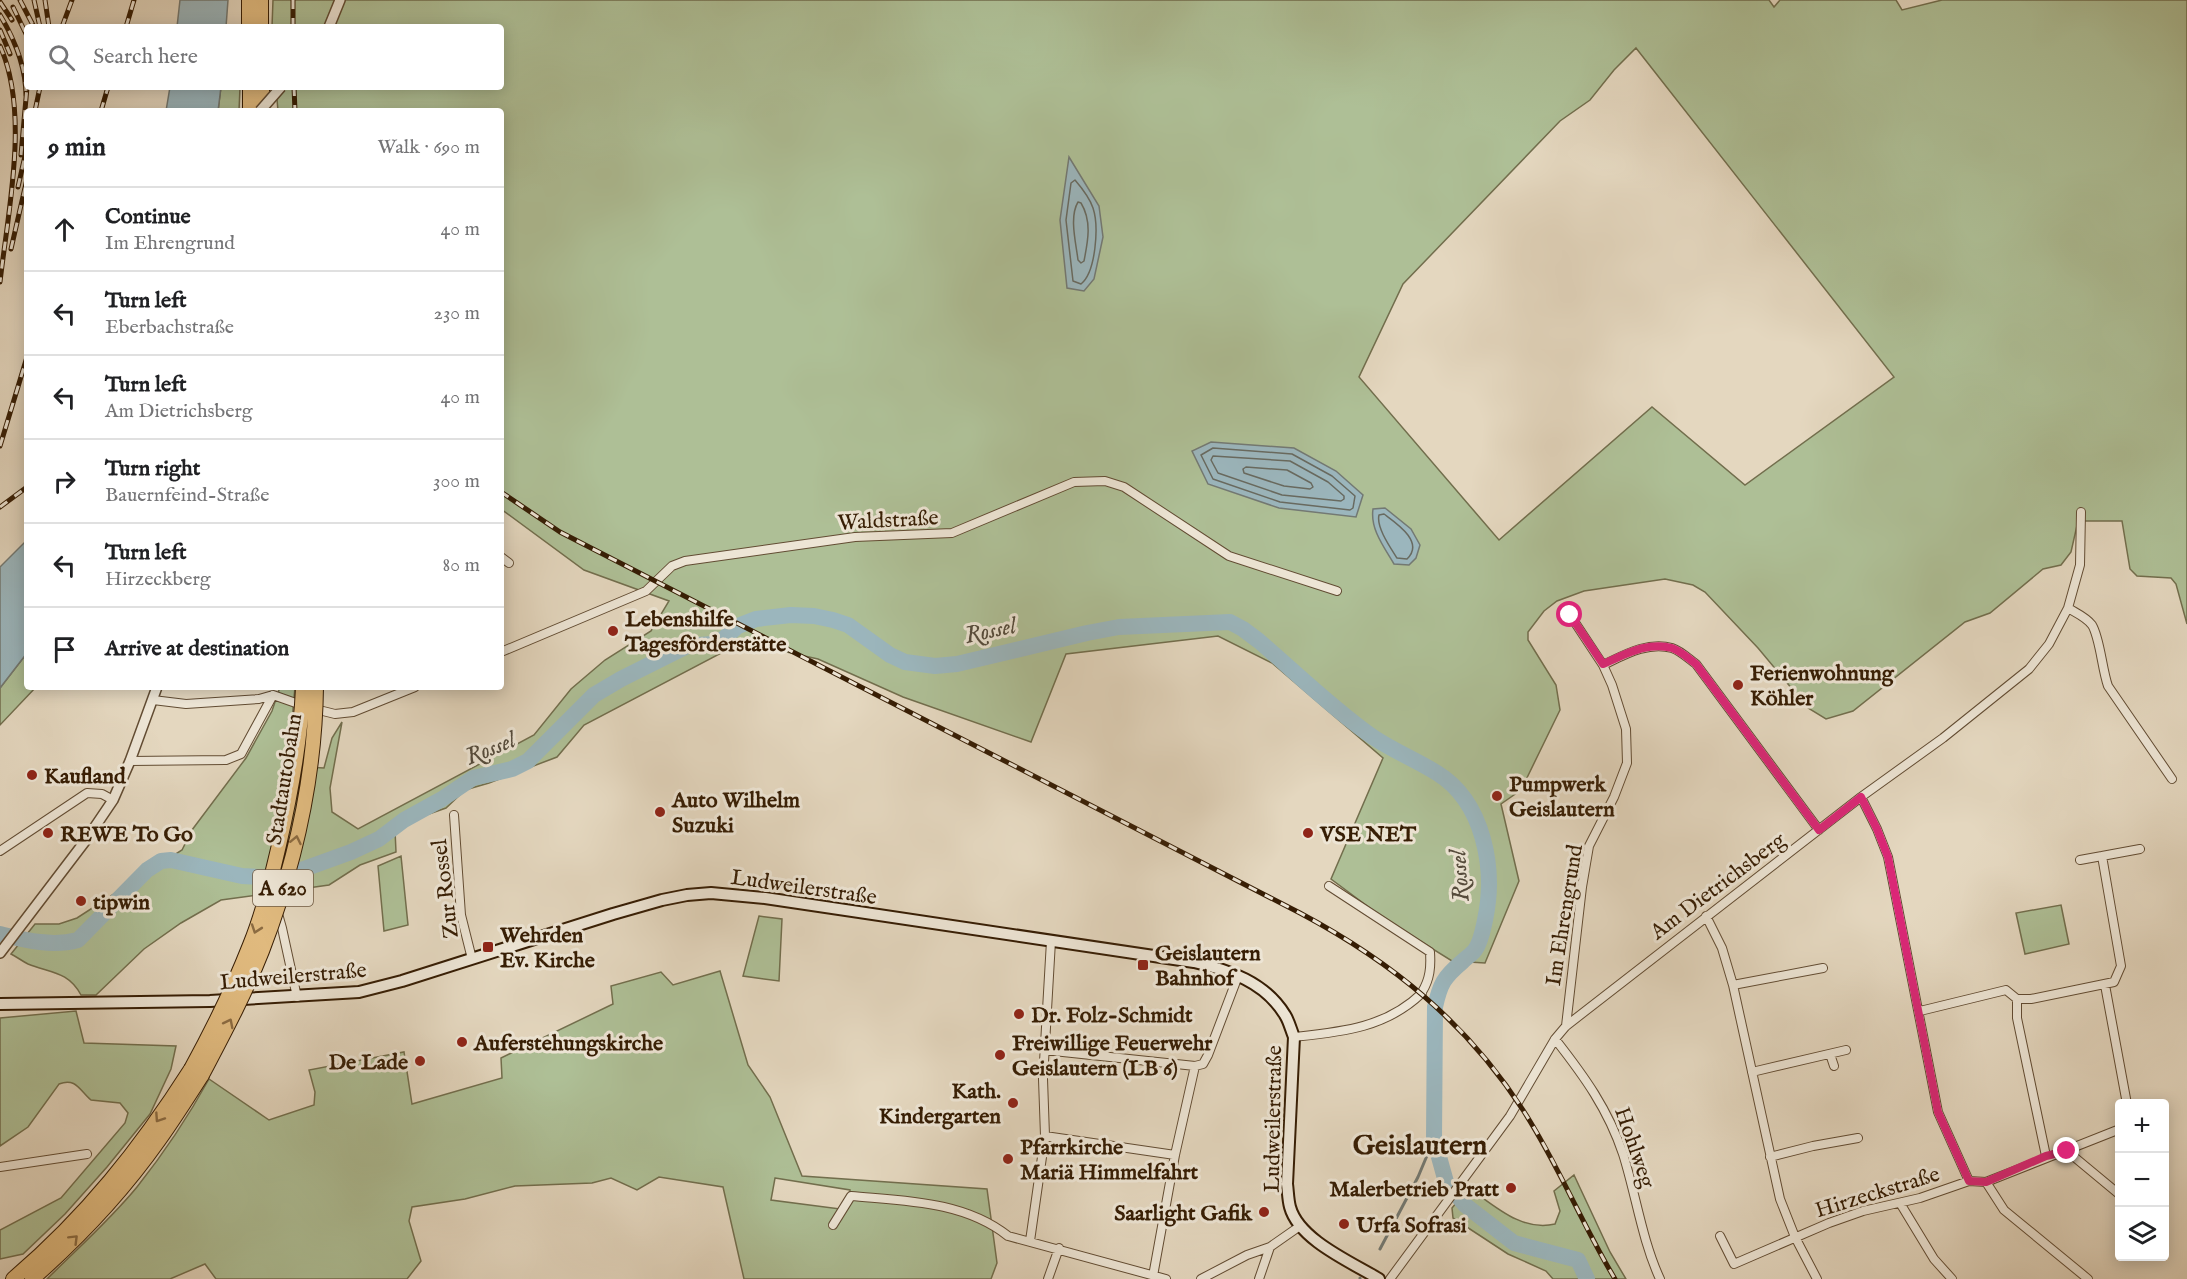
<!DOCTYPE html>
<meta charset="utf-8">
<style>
:root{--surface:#fff;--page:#f6f6f6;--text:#202124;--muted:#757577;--line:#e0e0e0}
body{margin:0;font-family:"IM FELL English",serif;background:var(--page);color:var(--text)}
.controls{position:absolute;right:18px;bottom:18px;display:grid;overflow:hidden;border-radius:6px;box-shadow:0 3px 15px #0003}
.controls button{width:54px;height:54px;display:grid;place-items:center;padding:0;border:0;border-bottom:2px solid var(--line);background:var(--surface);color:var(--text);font:30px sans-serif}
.stop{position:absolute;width:18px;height:18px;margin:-14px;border:4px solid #db2777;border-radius:50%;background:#fff}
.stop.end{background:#db2777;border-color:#fff;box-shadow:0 2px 6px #0008}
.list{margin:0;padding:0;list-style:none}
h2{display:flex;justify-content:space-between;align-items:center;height:78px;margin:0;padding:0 24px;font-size:26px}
h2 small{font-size:20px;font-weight:400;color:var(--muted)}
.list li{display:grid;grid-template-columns:39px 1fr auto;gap:18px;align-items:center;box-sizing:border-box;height:84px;padding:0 24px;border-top:2px solid var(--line)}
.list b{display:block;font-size:22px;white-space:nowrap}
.list p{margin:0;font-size:20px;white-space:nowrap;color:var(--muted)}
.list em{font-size:20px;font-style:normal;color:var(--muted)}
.icon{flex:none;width:33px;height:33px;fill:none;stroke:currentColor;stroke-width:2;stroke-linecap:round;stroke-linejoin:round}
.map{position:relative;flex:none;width:2187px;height:1279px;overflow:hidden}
.search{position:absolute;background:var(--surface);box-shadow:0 3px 15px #0003;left:24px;top:24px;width:480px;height:66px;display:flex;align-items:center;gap:15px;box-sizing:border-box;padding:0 21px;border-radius:6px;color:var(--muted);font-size:22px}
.panel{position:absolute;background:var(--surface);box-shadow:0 3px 15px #0003;left:24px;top:108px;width:480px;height:582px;border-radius:6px}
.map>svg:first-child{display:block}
.green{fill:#aebf96;stroke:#726e4d;stroke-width:1.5;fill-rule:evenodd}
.water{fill:#9bb6bd;stroke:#737973;stroke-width:1.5}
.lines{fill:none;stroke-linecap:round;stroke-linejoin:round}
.shore{stroke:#686a60;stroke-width:1.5}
.stream{stroke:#737973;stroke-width:3}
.river{stroke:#9bb6bd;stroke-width:16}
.minor-casing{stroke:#624c33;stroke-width:10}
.tertiary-casing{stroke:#624c33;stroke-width:12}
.secondary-casing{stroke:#361d04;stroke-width:14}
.motorway-casing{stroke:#361d04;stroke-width:16}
.minor{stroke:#ede5d5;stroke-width:8}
.tertiary{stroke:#ede5d5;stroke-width:9}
.secondary{stroke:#ede5d5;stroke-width:10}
.motorway{stroke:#e2bc80;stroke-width:14}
.rail-casing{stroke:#361d04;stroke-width:5}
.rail{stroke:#ede5d5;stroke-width:3;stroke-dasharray:9;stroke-linecap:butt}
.tertiary-bridge-casing{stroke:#624c33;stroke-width:12;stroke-linecap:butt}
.motorway-bridge-casing{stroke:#361d04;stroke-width:16;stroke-linecap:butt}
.tertiary-bridge{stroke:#ede5d5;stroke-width:9}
.motorway-bridge{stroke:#e2bc80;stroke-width:14}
.oneway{stroke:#8c6c42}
.route{stroke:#db2777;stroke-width:8}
.poi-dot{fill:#8f2418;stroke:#ede5d5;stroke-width:2}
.labels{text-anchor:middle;stroke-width:6;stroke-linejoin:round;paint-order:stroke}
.shield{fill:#ede5d5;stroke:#6d5943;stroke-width:1.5}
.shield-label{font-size:21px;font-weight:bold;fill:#361d04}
.street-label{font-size:22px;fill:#361d04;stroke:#ede5d5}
.poi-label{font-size:22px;font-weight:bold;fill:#361d04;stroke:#ede5d5;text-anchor:start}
.water-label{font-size:24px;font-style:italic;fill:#544b3c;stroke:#ede5d5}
.district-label{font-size:28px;font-weight:bold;fill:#361d04;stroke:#ede5d5}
</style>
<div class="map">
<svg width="2187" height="1279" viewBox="0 0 2187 1279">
<rect width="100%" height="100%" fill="#e4d7bf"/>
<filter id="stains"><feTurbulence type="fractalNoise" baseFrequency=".00333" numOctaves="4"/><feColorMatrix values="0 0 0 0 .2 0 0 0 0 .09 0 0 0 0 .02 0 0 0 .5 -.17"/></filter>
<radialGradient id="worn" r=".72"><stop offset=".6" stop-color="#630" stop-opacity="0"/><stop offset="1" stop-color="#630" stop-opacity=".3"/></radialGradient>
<path class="green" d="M 273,0 L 1769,0 L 1774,7 L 1780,0 L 1896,0 L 1902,10 L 1942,0 L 2187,0 L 2187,624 L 2176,584 L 2171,578 L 2137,576 L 2130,569 L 2122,521 L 2078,521 L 2071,552 L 2061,565 L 2043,569 L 1990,613 L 1965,622 L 1853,711 L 1826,719 L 1808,708 L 1758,648 L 1705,592 L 1693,585 L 1665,579 L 1584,591 L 1557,601 L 1544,611 L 1528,632 L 1528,640 L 1556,685 L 1560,710 L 1521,790 L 1501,804 L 1519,881 L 1485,963 L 1452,961 L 1386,920 L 1331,879 L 1383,758 L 1272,663 L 1218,636 L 1066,654 L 1031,742 L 903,697 L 818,659 L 742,642 L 584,725 L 557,757 L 489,783 L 465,790 L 446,808 L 403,823 L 395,830 L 396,852 L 360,865 L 329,885 L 221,900 L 181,923 L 144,949 L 96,995 L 81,995 C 68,971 50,973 28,964 C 22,961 17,957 11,954 L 35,924 L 59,924 L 77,918 L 182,850 L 192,830 L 246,758 L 272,711 L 280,687 L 295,687 L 288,766 L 324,768 L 332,738 L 342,722 L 330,788 L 332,812 L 358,829 L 534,735 L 571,689 L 605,660 L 651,631 L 669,601 L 584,570 L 501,509 L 501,111 L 278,111 L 276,87 L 501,87 L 501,27 L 272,27 ZM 1636,48 L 1894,377 L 1745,485 L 1652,407 L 1499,540 L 1359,377 L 1403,284 L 1560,121 L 1590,100 L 1614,70 Z
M 221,87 L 240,87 L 239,111 L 218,111 Z
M 27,653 L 27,687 L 36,687 L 0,725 L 0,688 Z
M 401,856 L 408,925 L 384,931 L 378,866 Z
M 2061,905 L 2069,944 L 2025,954 L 2016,913 Z
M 759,916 L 782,919 L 779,981 L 743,976 Z
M 720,971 L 748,1065 L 770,1097 L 802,1176 L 987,1189 L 997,1263 L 991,1279 L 744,1279 L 723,1187 L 659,1177 L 637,1190 L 611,1178 L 592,1183 L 515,1186 L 465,1199 L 412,1207 L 409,1221 L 421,1261 L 407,1279 L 216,1279 L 205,1264 L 170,1279 L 47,1279 C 77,1249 110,1220 137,1187 C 164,1153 188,1117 209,1079 L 269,1120 L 314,1105 L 315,1092 L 309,1070 L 404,1052 L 412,1104 L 502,1078 L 501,1058 L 613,1004 L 611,986 L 661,972 L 673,985 ZM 775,1178 L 850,1190 L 850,1191 L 840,1209 L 771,1200 Z
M 76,1011 L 84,1043 L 176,1046 L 171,1069 L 150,1114 L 107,1167 L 65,1214 L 23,1254 L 0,1259 L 0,1230 L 61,1198 L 125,1123 L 128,1113 L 120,1103 L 91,1100 C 80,1091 76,1077 59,1084 L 28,1127 L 0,1146 L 0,1018 Z
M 1574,1175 L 1610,1252 L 1626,1279 L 1553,1279 L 1546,1271 L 1508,1254 L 1453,1218 L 1452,1208 L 1469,1188 C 1495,1206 1522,1232 1555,1224 L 1560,1211 L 1554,1191 Z"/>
<path class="water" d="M 180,0 L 228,0 L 226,27 L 177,27 Z
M 170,87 L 221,87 L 218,111 L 166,111 Z
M 1069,157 L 1099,206 L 1103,237 L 1094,279 L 1084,291 L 1067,288 L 1060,220 Z
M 1211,442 L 1294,448 L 1336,471 L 1363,495 L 1356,517 L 1279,508 L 1208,484 L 1192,451 Z
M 1385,508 L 1411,529 L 1420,545 L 1416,558 L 1409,565 L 1394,564 C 1384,547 1370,529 1373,509 Z
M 27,540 L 27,653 L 0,688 L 0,567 Z"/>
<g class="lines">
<path class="shore" d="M 1075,180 C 1081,187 1090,199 1093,208 C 1099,226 1096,272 1081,284 L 1073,281 L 1066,220 L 1071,183 Z
M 1078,202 L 1081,203 C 1092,221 1088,241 1084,261 L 1081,263 L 1078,260 C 1076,243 1069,217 1078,202 Z
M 1213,448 L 1292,454 L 1332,476 L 1355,496 L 1353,508 L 1350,510 L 1280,502 L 1213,479 L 1201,455 Z
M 1213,456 L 1290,461 L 1328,482 L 1344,496 L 1344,499 L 1341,501 L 1282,495 L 1218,473 L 1211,460 Z
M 1246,467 L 1287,470 L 1311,483 L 1313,487 L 1310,489 L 1284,486 L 1244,473 L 1243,469 Z
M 1384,514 C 1396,523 1425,542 1407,559 L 1397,558 C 1390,547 1376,527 1379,515 Z"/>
<path class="stream" d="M 1380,1249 L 1418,1177 L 1434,1139
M 1360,1279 L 1360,1278"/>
<path class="river" d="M 0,934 C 25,940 52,947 78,940 L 147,870 L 161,861 L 171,860 L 242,876 L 279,878 L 351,852 L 379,839 L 404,820 L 442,799 L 473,778 L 512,769 L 528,761 L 594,695 L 621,679 L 687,646 L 712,644 L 722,640 L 738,626 L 756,619 L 791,615 L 814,616 L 833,620 L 848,625 L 890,655 L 905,662 L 935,666 L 957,664 L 1087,633 L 1119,627 L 1230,622 L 1243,629 L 1259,641 C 1295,672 1331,707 1370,735 C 1391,750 1415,759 1437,773 C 1484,802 1496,869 1485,920 C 1483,929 1481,942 1475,950 C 1472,954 1466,958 1462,962 C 1444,977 1440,984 1435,1007 L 1434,1139 L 1446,1182 L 1465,1205 L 1514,1243 L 1578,1260 L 1587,1279"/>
<defs>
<path id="minor" d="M 501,557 L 509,563
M 2068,608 C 2076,613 2086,617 2092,625 C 2100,638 2102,669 2108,686 L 2172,779
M 501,652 L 646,591 L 672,566 L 685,561 L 855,537 L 952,533 L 1074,482 L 1105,481 L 1124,487 L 1229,556 L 1337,591
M 1603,665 C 1624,655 1648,641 1672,648 C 1681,651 1689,659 1696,664 L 1819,830
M 153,700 L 186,704 L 259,699 L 273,695 L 307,707 L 335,714 L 353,712 L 415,687
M 130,761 L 226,760 L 241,754 L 273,695
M 1861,797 L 1877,829 L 1888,857 L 1938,1112 L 1969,1181
M 454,815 L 461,915 L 472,959
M 0,851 L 87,793 L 102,794 L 113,800
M 2080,860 L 2102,856
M 1329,886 L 1430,952 C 1431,967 1430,979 1422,992
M 273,896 L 282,928 L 297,997
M 1706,916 L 1722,948 L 1733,985 L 1780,1199 L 1795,1237 L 1817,1279
M 1733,985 L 1823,968
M 2105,985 L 2127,1104
M 2017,999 L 2017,1018 L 2046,1156
M 1920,1011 L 2006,990 L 2017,999 L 2031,999 L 2114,982 L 2121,966 L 2102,856 L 2140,849
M 1566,1026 L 1582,887 L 1589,846 L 1614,797 L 1627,763 L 1626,729 L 1612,685 L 1603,665 L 1570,615
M 1294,1037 C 1341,1032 1386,1028 1422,993
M 1555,1039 C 1584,1076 1608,1109 1623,1154 C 1636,1195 1642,1240 1660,1279
M 1044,1050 L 1195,1066
M 1830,1054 L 1834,1066
M 1752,1072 L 1846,1050
M 1045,1136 L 1175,1155
M 2067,1151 L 2120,1195
M 1770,1157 L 1813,1146 L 1858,1138
M 0,1167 L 87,1154
M 1986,1182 L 2004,1210 L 2088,1279
M 1900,1203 L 1934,1259 L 1952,1279
M 833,1225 L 851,1196 C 905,1201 964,1201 1008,1236 L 1166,1279
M 1720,1236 L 1734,1264 L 1829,1223 L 1863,1211 L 1920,1198 L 1969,1181 L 1986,1182 L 2120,1129
M 1030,1241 L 1045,1136 L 1043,1079 L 1051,941
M 1153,1276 L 1175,1155 L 1195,1066 L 1203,1064 L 1208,1055 L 1238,976
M 1048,1279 L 1059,1248
M 1201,1279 L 1247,1255 L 1270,1247 L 1300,1226
M 1259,1279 L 1270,1247
M 1390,1279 L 1510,1116 L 1555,1039 L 1566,1026 L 1861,797 L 1943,738 L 2029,669 L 2049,644 L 2068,608 L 2080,565 L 2081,512"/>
<path id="tertiary" d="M 329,27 L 340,0
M 0,953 L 86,840 L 113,800 L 130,761 L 157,687"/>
<path id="secondary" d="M 0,1004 L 210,1001 L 359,992 L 402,981 L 613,914 L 662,900 L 687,895 L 711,893 L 765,898 L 1194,962 C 1229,970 1265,982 1285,1015 C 1289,1021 1291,1030 1294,1037 L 1287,1184 C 1288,1191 1288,1200 1290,1207 C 1299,1240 1351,1262 1379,1279"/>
<path id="motorway" d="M 249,0 L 249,27
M 261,0 L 261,27
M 250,87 L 250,111
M 262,87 L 262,111
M 13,1279 C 86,1217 140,1149 191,1069
M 32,1279 C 79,1238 123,1191 159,1140 C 174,1119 188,1097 202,1075"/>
</defs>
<use href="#minor" class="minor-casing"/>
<use href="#tertiary" class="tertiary-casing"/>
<use href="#secondary" class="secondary-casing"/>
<use href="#motorway" class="motorway-casing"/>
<use href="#minor" class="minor"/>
<use href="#tertiary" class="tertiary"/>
<use href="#secondary" class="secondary"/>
<use href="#motorway" class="motorway"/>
<defs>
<path id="rail" d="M 20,0 L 34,27
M 34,0 L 40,27
M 45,0 L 49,27
M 0,2 L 12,20
M 13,7 L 27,36
M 0,15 C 15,40 26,67 26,96
M 62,27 L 72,0
M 126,27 L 134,0
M 293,27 L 293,0
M 0,30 L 10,54
M 0,46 C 30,112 8,211 0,282
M 294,87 L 295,111
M 35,111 L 40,87
M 101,111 L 108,87
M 21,155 L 27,87
M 18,187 L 27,147
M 11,249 L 27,179
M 0,446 L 27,357
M 501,492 L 560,532 L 1300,913 C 1392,962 1466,1022 1523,1110 C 1558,1164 1582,1224 1615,1279
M 0,507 L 27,487"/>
</defs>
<use href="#rail" class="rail-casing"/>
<use href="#rail" class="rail"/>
<defs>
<path id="tertiary-bridge" d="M 260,111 L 281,87"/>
<path id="motorway-bridge" d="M 191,1069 C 213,1029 233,988 250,945 C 263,913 271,879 279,845 C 291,793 301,740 303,687
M 202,1075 C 223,1035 245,994 262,951 C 294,868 315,776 316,687"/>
</defs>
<use href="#tertiary-bridge" class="tertiary-bridge-casing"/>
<use href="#motorway-bridge" class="motorway-bridge-casing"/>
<use href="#tertiary-bridge" class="tertiary-bridge"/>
<use href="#motorway-bridge" class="motorway-bridge"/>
</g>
<defs><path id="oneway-chevron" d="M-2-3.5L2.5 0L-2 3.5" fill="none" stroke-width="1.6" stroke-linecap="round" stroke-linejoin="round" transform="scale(1.5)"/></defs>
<g class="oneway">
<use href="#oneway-chevron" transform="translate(296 840) rotate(-78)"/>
<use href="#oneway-chevron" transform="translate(256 929) rotate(109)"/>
<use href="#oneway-chevron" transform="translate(229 1023) rotate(-63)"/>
<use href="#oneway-chevron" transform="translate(159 1118) rotate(124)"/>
<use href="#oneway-chevron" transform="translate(74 1239) rotate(-45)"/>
</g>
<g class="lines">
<path class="route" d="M 1570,615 L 1603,664 C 1624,655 1648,641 1672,648 C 1681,651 1689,659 1696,664 L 1819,830 L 1861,797 L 1877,829 L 1888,857 L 1938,1112 L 1969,1181 L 1986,1182 L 2046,1156 L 2067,1151"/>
</g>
<g class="poi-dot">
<circle cx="613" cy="631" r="6"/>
<circle cx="1738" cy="685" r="6"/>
<circle cx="32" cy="775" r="6"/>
<circle cx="1497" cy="796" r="6"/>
<circle cx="660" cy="812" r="6"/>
<circle cx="48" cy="833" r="6"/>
<circle cx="1308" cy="833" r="6"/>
<circle cx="81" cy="901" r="6"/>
<rect x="482" y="941" width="12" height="12" rx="3"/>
<rect x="1137" y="959" width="12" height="12" rx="3"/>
<circle cx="1019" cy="1014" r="6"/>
<circle cx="462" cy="1042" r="6"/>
<circle cx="1000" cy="1055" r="6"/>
<circle cx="420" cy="1061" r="6"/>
<circle cx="1013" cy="1103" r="6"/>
<circle cx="1008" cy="1159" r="6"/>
<circle cx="1511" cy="1188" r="6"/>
<circle cx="1264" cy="1212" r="6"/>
<circle cx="1344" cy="1224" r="6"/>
</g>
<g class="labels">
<rect class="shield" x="253" y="870" width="60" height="36" rx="4.5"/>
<g class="shield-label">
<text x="283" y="895">A 620</text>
</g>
<g class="street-label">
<text transform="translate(888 519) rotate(-3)" y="8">Waldstraße</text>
<text transform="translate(283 779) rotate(-81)" y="8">Stadtautobahn</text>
<text transform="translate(1717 885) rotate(-37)" y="8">Am Dietrichsberg</text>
<text transform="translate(804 886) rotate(8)" y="8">Ludweilerstraße</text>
<text transform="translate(444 889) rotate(-97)" y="8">Zur Rossel</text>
<text transform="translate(1563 915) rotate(-81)" y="8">Im Ehrengrund</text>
<text transform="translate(293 975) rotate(-5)" y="8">Ludweilerstraße</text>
<text transform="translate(1272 1119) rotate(-89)" y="8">Ludweilerstraße</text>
<text transform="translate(1636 1147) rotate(71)" y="8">Hohlweg</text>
<text transform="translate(1877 1191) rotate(-17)" y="8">Hirzeckstraße</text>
</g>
<g class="poi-label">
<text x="625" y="626">Lebenshilfe<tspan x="625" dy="25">Tagesförderstätte</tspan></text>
<text x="1750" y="680">Ferienwohnung<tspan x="1750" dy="25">Köhler</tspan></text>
<text x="44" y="783">Kaufland</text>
<text x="1509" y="791">Pumpwerk<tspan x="1509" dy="25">Geislautern</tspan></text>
<text x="672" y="807">Auto Wilhelm<tspan x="672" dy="25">Suzuki</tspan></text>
<text x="60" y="841">REWE To Go</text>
<text x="1320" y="841">VSE NET</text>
<text x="93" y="909">tipwin</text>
<text x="500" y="942">Wehrden<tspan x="500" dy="25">Ev. Kirche</tspan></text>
<text x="1155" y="960">Geislautern<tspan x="1155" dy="25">Bahnhof</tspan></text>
<text x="1031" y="1022">Dr. Folz-Schmidt</text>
<text x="474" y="1050">Auferstehungskirche</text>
<text x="1012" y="1050">Freiwillige Feuerwehr<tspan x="1012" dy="25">Geislautern (LB 6)</tspan></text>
<text x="408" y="1069" text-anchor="end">De Lade</text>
<text x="1001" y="1098" text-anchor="end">Kath.<tspan x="1001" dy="25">Kindergarten</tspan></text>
<text x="1020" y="1154">Pfarrkirche<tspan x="1020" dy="25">Mariä Himmelfahrt</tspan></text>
<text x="1499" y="1196" text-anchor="end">Malerbetrieb Pratt</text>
<text x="1252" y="1220" text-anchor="end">Saarlight Gafik</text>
<text x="1356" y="1232">Urfa Sofrasi</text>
</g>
<g class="water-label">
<text transform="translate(990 630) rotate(-12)" y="8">Rossel</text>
<text transform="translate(490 748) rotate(-22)" y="8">Rossel</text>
<text transform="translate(1459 876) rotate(-94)" y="8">Rossel</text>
</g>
<g class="district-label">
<text x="1420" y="1154">Geislautern</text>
</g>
</g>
<rect width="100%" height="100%" filter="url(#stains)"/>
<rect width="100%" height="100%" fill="url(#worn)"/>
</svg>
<div class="controls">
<button>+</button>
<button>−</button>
<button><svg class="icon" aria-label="layers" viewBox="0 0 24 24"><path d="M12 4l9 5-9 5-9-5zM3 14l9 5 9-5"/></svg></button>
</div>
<div class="stop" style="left:1570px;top:615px"></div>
<div class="stop end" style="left:2067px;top:1151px"></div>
<div class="search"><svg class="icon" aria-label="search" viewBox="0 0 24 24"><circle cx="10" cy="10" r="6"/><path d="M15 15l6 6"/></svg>Search here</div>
<section class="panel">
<h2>9 min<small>Walk · 690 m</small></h2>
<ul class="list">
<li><svg class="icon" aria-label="ahead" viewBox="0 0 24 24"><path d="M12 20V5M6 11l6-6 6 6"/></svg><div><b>Continue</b><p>Im Ehrengrund</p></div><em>40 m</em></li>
<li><svg class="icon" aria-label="left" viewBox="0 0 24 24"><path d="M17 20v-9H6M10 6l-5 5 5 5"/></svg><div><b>Turn left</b><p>Eberbachstraße</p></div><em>230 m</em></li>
<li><svg class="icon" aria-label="left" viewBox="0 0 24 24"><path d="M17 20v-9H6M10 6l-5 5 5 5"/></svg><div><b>Turn left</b><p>Am Dietrichsberg</p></div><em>40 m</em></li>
<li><svg class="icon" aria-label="right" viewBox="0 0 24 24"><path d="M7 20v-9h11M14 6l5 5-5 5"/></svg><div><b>Turn right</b><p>Bauernfeind-Straße</p></div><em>300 m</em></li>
<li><svg class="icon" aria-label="left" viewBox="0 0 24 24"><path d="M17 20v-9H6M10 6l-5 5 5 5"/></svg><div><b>Turn left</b><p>Hirzeckberg</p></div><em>80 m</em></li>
<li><svg class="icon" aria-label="arrive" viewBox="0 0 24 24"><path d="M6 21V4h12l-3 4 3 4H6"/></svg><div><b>Arrive at destination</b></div></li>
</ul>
</section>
</div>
